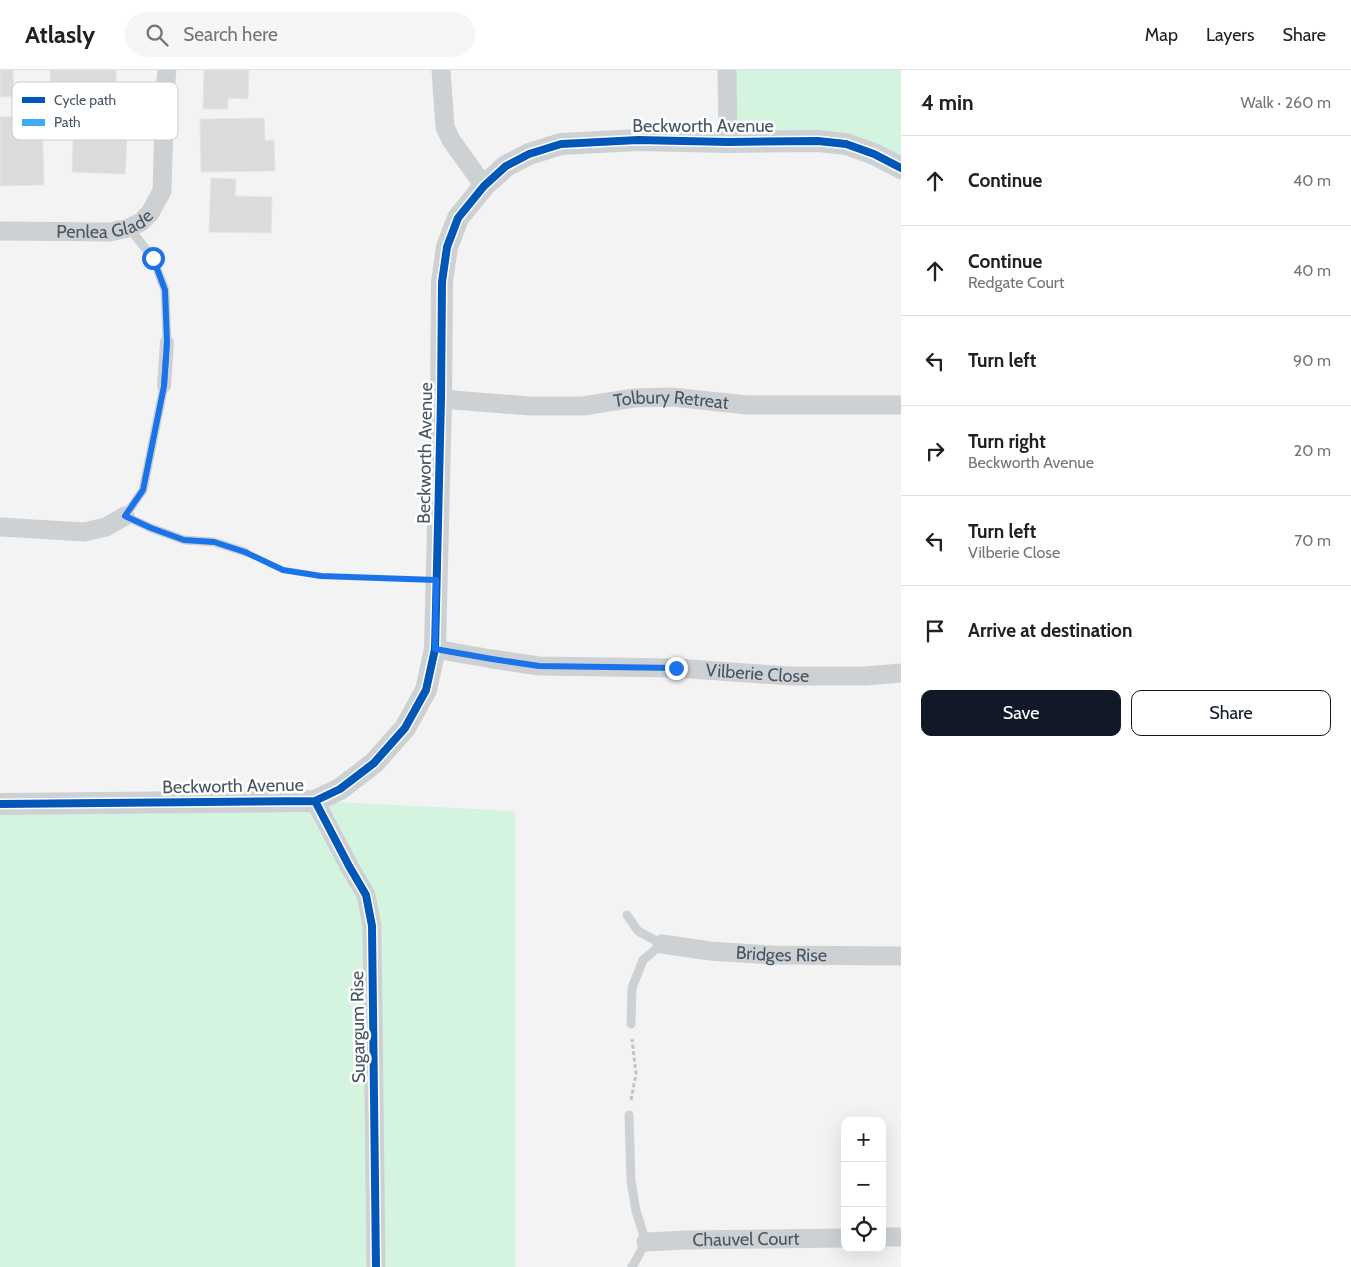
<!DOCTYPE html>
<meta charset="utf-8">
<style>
:root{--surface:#fff;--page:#f6f6f6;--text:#202124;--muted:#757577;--line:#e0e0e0;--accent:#111827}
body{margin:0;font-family:Cabin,sans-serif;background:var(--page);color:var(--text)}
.controls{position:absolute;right:15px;bottom:15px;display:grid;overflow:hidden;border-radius:10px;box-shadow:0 5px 20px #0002}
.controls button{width:45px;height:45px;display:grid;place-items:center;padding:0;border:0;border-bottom:1px solid var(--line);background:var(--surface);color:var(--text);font:25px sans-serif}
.stop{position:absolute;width:15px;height:15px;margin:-11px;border:4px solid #1a73e8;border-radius:50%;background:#fff}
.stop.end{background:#1a73e8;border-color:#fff;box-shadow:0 1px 5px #0008}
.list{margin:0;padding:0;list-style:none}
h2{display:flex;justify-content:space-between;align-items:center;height:65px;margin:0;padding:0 20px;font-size:21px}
h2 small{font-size:16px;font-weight:400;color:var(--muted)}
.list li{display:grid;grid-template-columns:32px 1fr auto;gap:15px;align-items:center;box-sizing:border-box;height:90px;padding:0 20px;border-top:1px solid var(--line)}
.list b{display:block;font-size:19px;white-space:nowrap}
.list p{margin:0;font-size:16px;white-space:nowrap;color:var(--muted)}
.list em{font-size:16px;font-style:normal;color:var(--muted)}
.actions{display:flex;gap:10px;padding:15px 20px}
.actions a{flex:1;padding:11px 0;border:1px solid var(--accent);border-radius:10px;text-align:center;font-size:18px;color:var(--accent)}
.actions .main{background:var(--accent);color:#fff}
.icon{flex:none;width:28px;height:28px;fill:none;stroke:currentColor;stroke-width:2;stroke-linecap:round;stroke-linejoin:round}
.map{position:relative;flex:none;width:901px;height:1197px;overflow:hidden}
header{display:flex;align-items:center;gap:30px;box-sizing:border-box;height:70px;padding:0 25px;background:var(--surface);border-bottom:1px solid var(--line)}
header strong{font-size:24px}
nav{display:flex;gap:28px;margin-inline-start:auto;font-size:18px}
.search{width:350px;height:45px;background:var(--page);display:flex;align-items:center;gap:12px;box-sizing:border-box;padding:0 18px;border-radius:28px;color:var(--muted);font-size:19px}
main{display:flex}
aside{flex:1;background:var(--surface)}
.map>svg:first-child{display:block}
.green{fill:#d5f4e0}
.building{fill:#dadbdd;stroke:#e4e5e6}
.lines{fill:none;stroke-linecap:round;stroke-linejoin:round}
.path{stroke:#bbc8c3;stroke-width:3;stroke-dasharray:4 2.5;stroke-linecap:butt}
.service{stroke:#ced1d4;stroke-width:9}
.pedestrian{stroke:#ced1d4;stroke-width:14}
.minor{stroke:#ced1d4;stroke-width:19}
.tertiary{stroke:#ced1d4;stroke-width:22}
.quiet{stroke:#3fa9f5;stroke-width:6;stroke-dasharray:12 6;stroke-linecap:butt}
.cycleway-casing{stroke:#fff;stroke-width:11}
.cycleway{stroke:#0057b8;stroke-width:8}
.route{stroke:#1a73e8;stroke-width:6}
.labels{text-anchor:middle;stroke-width:5;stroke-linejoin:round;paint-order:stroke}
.street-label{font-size:18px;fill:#475662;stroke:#fff}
.key{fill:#fff;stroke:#c8ccd0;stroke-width:1}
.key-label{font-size:14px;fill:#475662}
</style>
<header>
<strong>Atlasly</strong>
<div class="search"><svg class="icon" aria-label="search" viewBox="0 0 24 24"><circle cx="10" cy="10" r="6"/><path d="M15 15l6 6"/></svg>Search here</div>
<nav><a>Map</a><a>Layers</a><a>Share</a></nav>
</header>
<main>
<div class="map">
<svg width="901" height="1197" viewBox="0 0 901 1197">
<rect width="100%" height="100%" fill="#f3f3f3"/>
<path class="green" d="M 727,0 L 901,0 L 901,98 L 874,84 L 728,72 Z
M 315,731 L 515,741 L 515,1197 L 0,1197 L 0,734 Z"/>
<path class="building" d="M 0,0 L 13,0 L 14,26 L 0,27 Z
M 50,0 L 116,0 L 117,41 L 96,41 L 96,32 L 51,33 Z
M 204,0 L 249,0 L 248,29 L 228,28 L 228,39 L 203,39 Z
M 42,46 L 44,115 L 0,116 L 0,47 Z
M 74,46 L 128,48 L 125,104 L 72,102 Z
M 264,48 L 265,71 L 274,70 L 275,101 L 201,102 L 200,49 Z
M 211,108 L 236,109 L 235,126 L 272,127 L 271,163 L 209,162 Z"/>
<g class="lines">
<path class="path" d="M 259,489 L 283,500 L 321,506 L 415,509
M 631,1030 L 636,1004 L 632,969"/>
<path class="service" d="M 129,158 L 153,188 L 165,220 L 167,272
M 164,316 L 143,420 L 125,446 L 151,458 L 184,470 L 214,472 L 245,482
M 627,845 L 638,861 L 662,874 L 643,890 L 632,918 L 631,954
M 629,1045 L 631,1111 L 636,1141 L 646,1172 L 632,1197"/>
<path class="pedestrian" d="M 164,316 L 167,272"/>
<g class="minor">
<path d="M 441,0 L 445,57 L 451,70 L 484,116"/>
<path d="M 727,0 L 728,72"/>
<path id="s1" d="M 0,161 L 110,162 L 129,158 L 141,152 L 150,143 L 162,121 L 165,20 L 167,0"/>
<path id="s2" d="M 441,329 L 530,336 L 583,336 L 634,328 L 672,327 L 747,335 L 901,335"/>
<path d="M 0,457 L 84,462 L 106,457 L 125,446"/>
<path id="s3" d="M 435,579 L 492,589 L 539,596 L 676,598 L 790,606 L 865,606 L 901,603"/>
<path d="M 315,731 L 349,796 L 366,825 L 372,856 L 376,1197"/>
<path id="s4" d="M 662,874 L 710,881 L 773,885 L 901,886"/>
<path d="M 882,1167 L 901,1167"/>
<path id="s5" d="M 646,1172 L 686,1170 L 845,1168"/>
</g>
<path class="tertiary" d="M 0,734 L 315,731 L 340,719 L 374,693 L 405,658 L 426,620 L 435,579 L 441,329 L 442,212 L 447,177 L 458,148 L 484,116 L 506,96 L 529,84 L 561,74 L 638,70 L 728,72 L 818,71 L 846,74 L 874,84 L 901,98"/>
<path class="quiet" d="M 164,316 L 167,272"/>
<defs>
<path id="cycleway" d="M 315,731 L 349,796 L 366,825 L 372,856 L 376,1197
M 0,734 L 315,731 L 340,719 L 374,693 L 405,658 L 426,620 L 435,579 L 441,329 L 442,212 L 447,177 L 458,148 L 484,116 L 506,96 L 529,84 L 561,74 L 638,70 L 728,72 L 818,71 L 846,74 L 874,84 L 901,98"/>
</defs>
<use href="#cycleway" class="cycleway-casing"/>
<use href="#cycleway" class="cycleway"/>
</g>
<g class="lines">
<path class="route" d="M 153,188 L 165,220 L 167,272 L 164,316 L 143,420 L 125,446 L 151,458 L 184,470 L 214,472 L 245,482 L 283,500 L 321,506 L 436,510 L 435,579 L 492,589 L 539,596 L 676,598"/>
</g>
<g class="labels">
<g class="street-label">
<text x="703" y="62">Beckworth Avenue</text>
<text dy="6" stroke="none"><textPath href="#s1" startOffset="106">Penlea Glade</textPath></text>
<text dy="6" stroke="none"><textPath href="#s2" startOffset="231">Tolbury Retreat</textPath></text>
<text transform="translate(425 383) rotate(-89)" y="6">Beckworth Avenue</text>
<text dy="6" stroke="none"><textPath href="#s3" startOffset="324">Vilberie Close</textPath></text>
<text transform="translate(233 716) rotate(-1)" y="6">Beckworth Avenue</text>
<text dy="6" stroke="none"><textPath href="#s4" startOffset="120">Bridges Rise</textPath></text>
<text transform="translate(358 957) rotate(-91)" y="6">Sugargum Rise</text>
<text dy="6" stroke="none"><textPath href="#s5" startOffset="100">Chauvel Court</textPath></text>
</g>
</g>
<rect x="12" y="12" width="166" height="58" rx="8" class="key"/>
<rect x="22" y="27" width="23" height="6" fill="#0057b8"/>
<rect x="22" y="49" width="23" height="7" fill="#3fa9f5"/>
<g class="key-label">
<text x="54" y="35">Cycle path</text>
<text x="54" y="57">Path</text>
</g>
</svg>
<div class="controls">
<button>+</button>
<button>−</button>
<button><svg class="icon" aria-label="locate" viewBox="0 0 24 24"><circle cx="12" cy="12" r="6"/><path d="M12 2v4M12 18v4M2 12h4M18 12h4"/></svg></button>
</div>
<div class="stop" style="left:153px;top:188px"></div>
<div class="stop end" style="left:676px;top:598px"></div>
</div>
<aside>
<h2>4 min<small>Walk · 260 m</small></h2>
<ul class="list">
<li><svg class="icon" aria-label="ahead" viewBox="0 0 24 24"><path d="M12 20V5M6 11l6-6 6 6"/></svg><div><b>Continue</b></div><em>40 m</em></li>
<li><svg class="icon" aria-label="ahead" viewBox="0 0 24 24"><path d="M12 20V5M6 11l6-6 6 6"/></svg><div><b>Continue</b><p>Redgate Court</p></div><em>40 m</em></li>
<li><svg class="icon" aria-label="left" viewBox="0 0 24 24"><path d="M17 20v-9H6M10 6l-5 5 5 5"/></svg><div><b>Turn left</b></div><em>90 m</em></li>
<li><svg class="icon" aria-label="right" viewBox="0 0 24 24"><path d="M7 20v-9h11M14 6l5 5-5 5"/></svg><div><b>Turn right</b><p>Beckworth Avenue</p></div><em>20 m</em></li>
<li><svg class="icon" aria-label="left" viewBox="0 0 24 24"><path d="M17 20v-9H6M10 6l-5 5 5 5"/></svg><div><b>Turn left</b><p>Vilberie Close</p></div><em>70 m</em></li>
<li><svg class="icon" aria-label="arrive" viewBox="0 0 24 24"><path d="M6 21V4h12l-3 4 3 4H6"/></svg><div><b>Arrive at destination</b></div></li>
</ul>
<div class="actions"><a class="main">Save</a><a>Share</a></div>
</aside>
</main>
